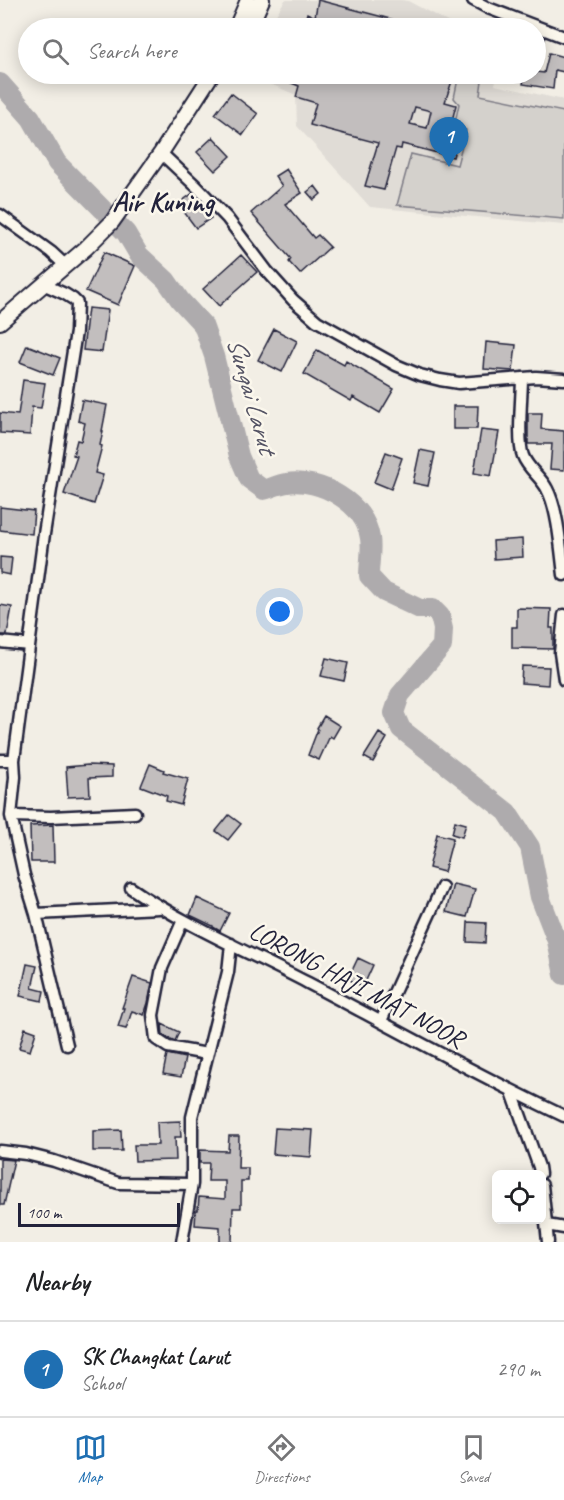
<!DOCTYPE html>
<style>
:root{--surface:#fff;--page:#f6f6f6;--text:#202124;--muted:#757577;--line:#e0e0e0;--accent:#1f6fb2}
body{margin:0;font-family:Caveat,sans-serif;background:var(--page);color:var(--text)}
.controls{position:absolute;right:18px;bottom:18px;display:grid;overflow:hidden;border-radius:9px;box-shadow:0 3px 15px #0003}
.controls button{width:54px;height:54px;display:grid;place-items:center;padding:0;border:0;border-bottom:2px solid var(--line);background:var(--surface);color:var(--text);font:30px sans-serif}
.scale{position:absolute;left:18px;bottom:15px;width:162px;box-sizing:border-box;padding-left:6px;border:3px solid #22223b;border-top:0;font-size:16px;line-height:21px;white-space:nowrap;color:#22223b;-webkit-text-stroke:4px #fbf7ec;paint-order:stroke}
.you{position:absolute;left:280px;top:612px;width:21px;height:21px;margin:-15px;border:4px solid #fff;border-radius:50%;background:#1a73e8;box-shadow:0 0 0 9px #1a73e833}
.badge{display:grid;place-items:center;width:39px;height:39px;border-radius:50%;background:var(--accent);color:#fff;font-size:20px;font-weight:700}
.pin{position:absolute;translate:-50% -50px;filter:drop-shadow(0 2px 3px #0008)}
.pin::after{content:'';position:absolute;top:32px;width:21px;height:18px;background:inherit;clip-path:polygon(0 0,100% 0,50% 100%)}
.list{margin:0;padding:0;list-style:none}
h2{display:flex;justify-content:space-between;align-items:center;height:78px;margin:0;padding:0 24px;font-size:26px}
h2 small{font-size:20px;font-weight:400;color:var(--muted)}
.list li{display:grid;grid-template-columns:39px 1fr auto;gap:18px;align-items:center;box-sizing:border-box;height:96px;padding:0 24px;border-top:2px solid var(--line)}
.list b{display:block;font-size:22px;white-space:nowrap}
.list p{margin:0;font-size:20px;white-space:nowrap;color:var(--muted)}
.list em{font-size:20px;font-style:normal;color:var(--muted)}
.icon{flex:none;width:33px;height:33px;fill:none;stroke:currentColor;stroke-width:2;stroke-linecap:round;stroke-linejoin:round}
.map{position:relative;flex:none;width:564px;height:1242px;overflow:hidden}
.search{position:absolute;background:var(--surface);box-shadow:0 3px 15px #0003;left:18px;right:18px;top:18px;height:66px;display:flex;align-items:center;gap:15px;box-sizing:border-box;padding:0 21px;border-radius:33px;color:var(--muted);font-size:22px}
.sheet{height:174px;background:var(--surface)}
nav{display:flex;justify-content:space-around;align-items:center;box-sizing:border-box;height:84px;border-top:2px solid var(--line);background:var(--surface);font-size:16px;color:var(--muted)}
nav a{display:grid;justify-items:center;gap:3px}
nav .on{color:var(--accent)}
.map>svg:first-child{display:block}
.built{fill:#e0dcd6}
.green{fill:#d4d1cc;stroke:#7b7a84;stroke-width:1.5}
.lines{fill:none;stroke-linecap:round;stroke-linejoin:round}
.river{stroke:#aeabad;stroke-width:20}
.building{fill:#c2bebe;stroke:#22223b;stroke-width:1.5;fill-rule:evenodd}
.minor-casing{stroke:#22223b;stroke-width:15}
.secondary-casing{stroke:#22223b;stroke-width:18}
.minor{stroke:#fbf7ec;stroke-width:10}
.secondary{stroke:#fbf7ec;stroke-width:14}
.labels{text-anchor:middle;stroke-width:5;stroke-linejoin:round;paint-order:stroke}
.street-label{font-size:26px;fill:#22223b;stroke:#fbf7ec}
.water-label{font-size:27px;font-style:italic;fill:#535263;stroke:#fbf7ec}
.quarter-label{font-size:28px;font-weight:bold;fill:#22223b;stroke:#fbf7ec}
</style>
<div class="map">
<svg width="564" height="1242" viewBox="0 0 564 1242">
<rect width="100%" height="100%" fill="#f2eee5"/>
<filter id="ink" filterUnits="userSpaceOnUse"><feTurbulence type="fractalNoise" baseFrequency=".0167" numOctaves="2"/><feDisplacementMap in="SourceGraphic" scale="12" xChannelSelector="R" yChannelSelector="G"/><feConvolveMatrix kernelMatrix="1 2 1 2 8 2 1 2 1" color-interpolation-filters="sRGB"/></filter>
<g filter="url(#ink)">
<path class="built" d="M 285,0 L 401,0 L 408,1 L 459,28 L 268,28 Z
M 247,74 L 497,74 L 495,85 L 564,100 L 564,225 L 370,207 L 297,126 L 296,95 Z"/>
<path class="green" d="M 459,74 L 483,74 L 480,95 L 564,112 L 564,219 L 397,205 L 411,154 L 457,165 L 466,130 L 454,127 L 459,104 L 454,98 Z"/>
<g class="lines">
<path class="river" d="M 0,83 L 31,118 L 57,163 L 126,233 L 139,255 L 166,280 L 180,300 L 203,325 L 214,356 L 239,456 L 249,479 L 264,490 C 271,488 279,484 287,483 C 320,478 365,503 370,538 C 372,550 369,563 369,576 L 384,592 L 420,609 L 433,609 L 440,616 L 443,629 L 442,646 L 400,695 L 394,713 L 401,729 L 507,812 L 530,847 L 540,897 L 557,941 L 564,975"/>
</g>
<path class="building" d="M 318,0 L 417,26 L 416,28 L 303,28 L 307,13 L 315,17 Z
M 536,34 L 545,38 L 543,47 L 536,45 Z
M 549,53 L 564,57 L 564,72 L 555,70 L 553,89 L 523,84 L 525,74 L 536,74 L 536,72 L 544,73 Z
M 292,74 L 439,74 L 453,78 L 445,102 L 456,105 L 449,132 L 459,135 L 453,157 L 402,144 L 401,149 L 396,148 L 384,190 L 365,186 L 378,143 L 310,125 L 316,103 L 296,97 L 299,86 L 289,82 ZM 415,107 L 431,111 L 427,128 L 410,124 Z
M 231,93 L 258,114 L 243,135 L 215,114 Z
M 213,137 L 231,156 L 215,171 L 197,152 Z
M 286,169 L 302,193 L 285,204 L 314,238 L 318,235 L 330,247 L 300,274 L 289,262 L 291,259 L 251,213 L 282,186 L 275,176 Z
M 315,186 L 321,194 L 314,200 L 307,192 Z
M 193,193 L 211,218 L 196,228 L 178,204 Z
M 104,252 L 135,266 L 118,305 L 86,291 Z
M 241,255 L 257,272 L 219,306 L 203,289 Z
M 88,308 L 108,310 L 102,352 L 83,350 Z
M 274,329 L 297,341 L 282,372 L 258,360 Z
M 486,342 L 516,345 L 513,371 L 484,369 Z
M 27,345 L 60,358 L 53,375 L 20,362 Z
M 317,350 L 344,365 L 346,361 L 394,389 L 380,413 L 353,397 L 351,401 L 304,374 Z
M 23,380 L 45,383 L 41,408 L 32,407 L 30,435 L 0,433 L 0,413 L 18,415 Z
M 82,400 L 107,405 L 102,431 L 103,431 L 100,445 L 102,446 L 95,473 L 103,475 L 94,504 L 64,494 L 77,456 L 73,455 L 77,440 L 81,441 L 85,423 L 78,421 Z
M 453,406 L 478,406 L 477,429 L 453,429 Z
M 528,413 L 542,413 L 541,429 L 564,431 L 564,470 L 550,469 L 552,444 L 528,444 Z
M 481,430 L 499,432 L 491,476 L 474,473 Z
M 420,450 L 435,453 L 428,486 L 413,483 Z
M 386,452 L 402,458 L 391,489 L 374,482 Z
M 0,507 L 34,511 L 32,534 L 0,530 Z
M 522,539 L 523,557 L 494,559 L 493,541 Z
M 0,557 L 12,558 L 10,575 L 0,573 Z
M 0,605 L 12,607 L 7,635 L 0,635 Z
M 517,608 L 551,609 L 550,628 L 553,628 L 553,649 L 512,648 L 512,627 L 517,627 Z
M 326,658 L 348,663 L 344,681 L 321,676 Z
M 522,666 L 549,667 L 548,685 L 521,683 Z
M 324,716 L 340,726 L 333,738 L 330,736 L 319,760 L 308,755 L 318,729 L 317,728 Z
M 379,733 L 387,738 L 373,762 L 364,757 Z
M 150,764 L 164,770 L 163,772 L 188,779 L 181,805 L 166,801 L 167,796 L 141,786 Z
M 88,765 L 112,766 L 112,777 L 89,778 L 90,796 L 68,797 L 66,767 Z
M 229,815 L 241,824 L 228,840 L 216,831 Z
M 455,821 L 466,824 L 462,837 L 452,834 Z
M 53,825 L 54,862 L 31,862 L 30,826 Z
M 437,834 L 453,838 L 444,872 L 429,868 Z
M 453,884 L 475,889 L 467,917 L 446,912 Z
M 197,898 L 229,913 L 220,931 L 213,927 L 213,926 L 190,915 Z
M 468,922 L 486,923 L 485,943 L 467,942 Z
M 358,958 L 373,965 L 363,987 L 348,979 Z
M 27,964 L 37,966 L 32,988 L 44,991 L 42,1001 L 20,996 Z
M 133,977 L 152,983 L 148,1003 L 144,1015 L 132,1011 L 126,1029 L 118,1027 L 124,1008 L 122,1008 Z
M 162,1024 L 179,1032 L 175,1041 L 163,1035 Z
M 25,1028 L 36,1032 L 30,1051 L 19,1048 Z
M 167,1054 L 185,1058 L 181,1077 L 163,1074 Z
M 180,1121 L 181,1137 L 175,1137 L 176,1160 L 135,1161 L 134,1145 L 158,1145 L 157,1122 Z
M 275,1128 L 313,1130 L 311,1157 L 273,1154 Z
M 121,1130 L 122,1151 L 93,1151 L 93,1131 Z
M 229,1136 L 239,1136 L 238,1168 L 248,1168 L 248,1181 L 241,1181 L 241,1208 L 233,1208 L 232,1242 L 220,1242 L 220,1227 L 195,1225 L 196,1210 L 198,1210 L 199,1197 L 225,1199 L 225,1181 L 208,1181 L 209,1163 L 200,1163 L 200,1150 L 228,1151 Z
M 0,1159 L 14,1160 L 4,1205 L 0,1205 Z"/>
<g class="lines">
<defs>
<path id="minor" d="M 473,0 L 488,8 L 564,37
M 161,153 L 197,187 L 227,218 L 267,271 L 293,300 L 317,321 L 396,365 L 420,375 L 440,380 L 459,383 L 536,377 L 564,379
M 0,215 L 51,252 L 66,266
M 45,285 L 65,294 L 73,299 L 77,303 L 76,332 L 44,534 L 14,760 L 15,777 L 11,816 L 24,875 L 36,914 L 67,1045
M 522,378 C 522,395 517,442 523,456 C 528,469 541,477 547,489 C 558,509 561,551 564,575
M 564,615 L 560,653 L 564,680
M 0,642 L 29,645
M 0,760 L 14,760
M 11,816 L 51,817 L 135,813
M 131,888 C 186,926 249,952 308,983 C 394,1028 477,1075 564,1116
M 36,914 L 159,908
M 183,920 L 162,968 L 153,1015 L 156,1039 L 168,1047 L 207,1054
M 381,1021 L 442,887
M 512,1092 L 539,1167 L 540,1174
M 0,1151 L 26,1154 L 54,1161 L 118,1183 L 192,1184
M 542,1185 L 548,1242
M 547,1225 L 564,1228
M 182,1242 L 192,1184 L 192,1117 L 228,972 L 231,944"/>
<path id="secondary" d="M 236,28 L 248,0
M 245,28 L 254,18 L 262,0
M 0,322 L 86,248 L 112,222 L 161,153 L 212,74"/>
</defs>
<use href="#minor" class="minor-casing"/>
<use href="#secondary" class="secondary-casing"/>
<use href="#minor" class="minor"/>
<use href="#secondary" class="secondary"/>
</g>
</g>
<g class="labels">
<g class="street-label">
<text transform="translate(357 984) rotate(28)" y="9">LORONG HAJI MAT NOOR</text>
</g>
<g class="water-label">
<text transform="translate(252 395) rotate(74)" y="9">Sungai Larut</text>
</g>
<g class="quarter-label">
<text x="163" y="211">Air Kuning</text>
</g>
</g>
</svg>
<div class="controls">
<button><svg class="icon" aria-label="locate" viewBox="0 0 24 24"><circle cx="12" cy="12" r="6"/><path d="M12 2v4M12 18v4M2 12h4M18 12h4"/></svg></button>
</div>
<div class="scale">100 m</div>
<div class="you"></div>
<div class="pin badge" style="left:449px;top:167px">1</div>
<div class="search"><svg class="icon" aria-label="search" viewBox="0 0 24 24"><circle cx="10" cy="10" r="6"/><path d="M15 15l6 6"/></svg>Search here</div>
</div>
<section class="sheet">
<h2>Nearby<small></small></h2>
<ul class="list">
<li><span class="badge">1</span><div><b>SK Changkat Larut</b><p>School</p></div><em>290 m</em></li>
</ul>
</section>
<nav>
<a class="on"><svg class="icon" aria-label="map" viewBox="0 0 24 24"><path d="M3 6l6-2 6 2 6-2v14l-6 2-6-2-6 2zM9 4v14M15 6v14"/></svg>Map</a>
<a><svg class="icon" aria-label="directions" viewBox="0 0 24 24"><path d="M12 3l9 9-9 9-9-9zM9 14v-3h6M13 9l2 2-2 2"/></svg>Directions</a>
<a><svg class="icon" aria-label="saved" viewBox="0 0 24 24"><path d="M7 4h10v16l-5-4-5 4z"/></svg>Saved</a>
</nav>
